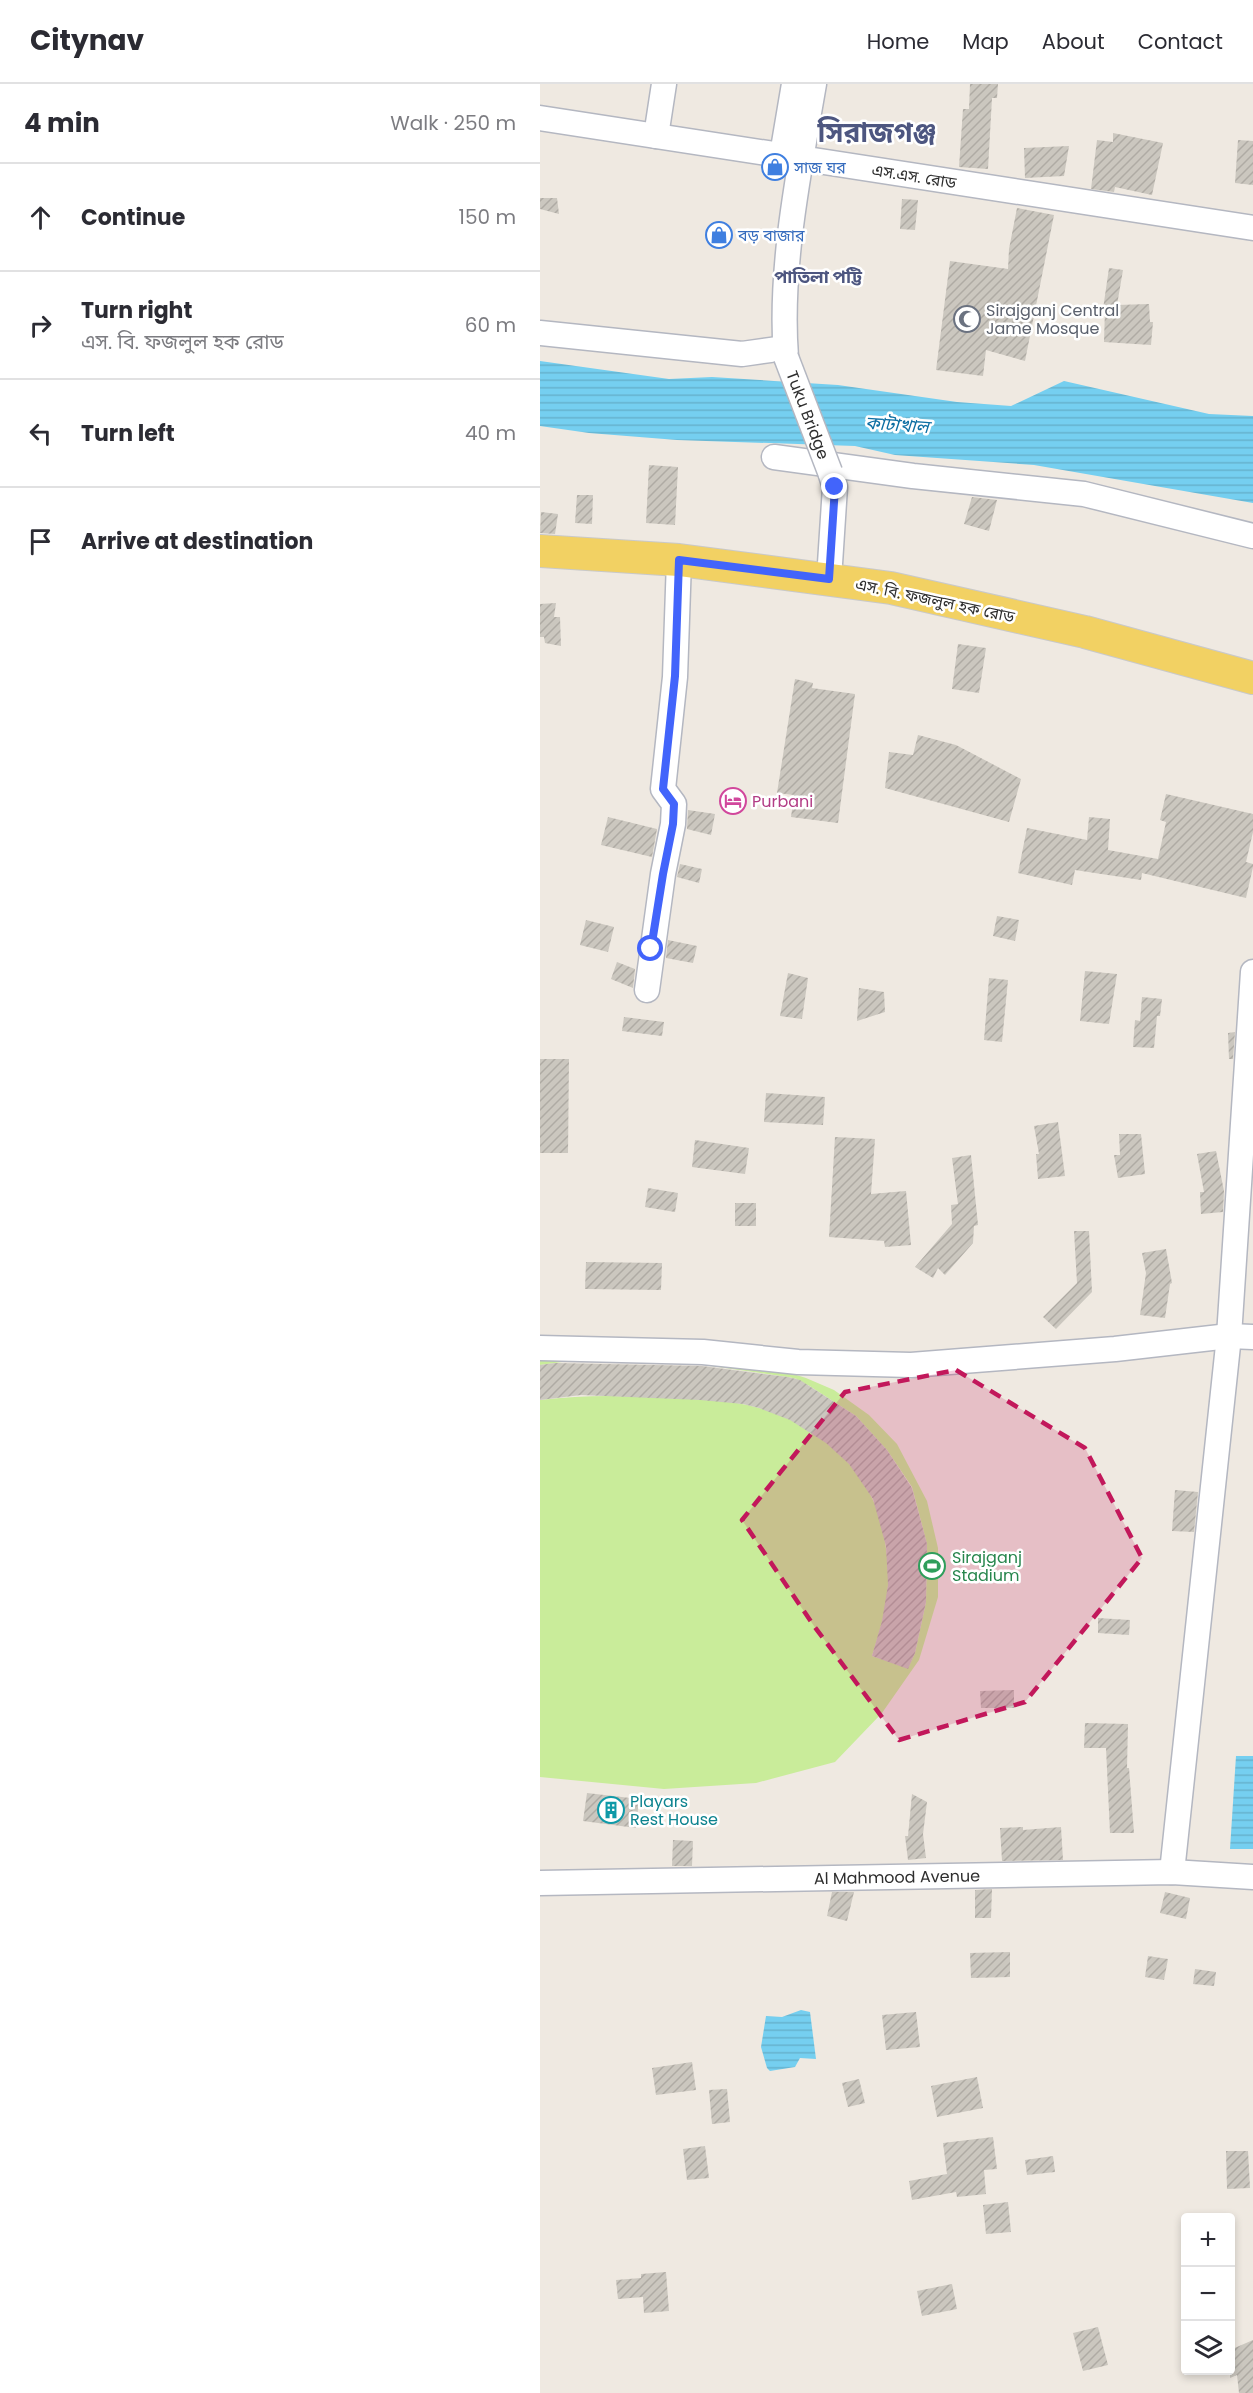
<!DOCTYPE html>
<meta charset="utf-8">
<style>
:root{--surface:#fff;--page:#f7f7f7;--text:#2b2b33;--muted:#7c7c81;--line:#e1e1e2}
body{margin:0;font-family:Poppins,"Noto Sans Bengali",sans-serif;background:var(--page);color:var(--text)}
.controls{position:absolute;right:18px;bottom:18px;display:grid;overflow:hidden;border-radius:6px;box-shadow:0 3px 9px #0003}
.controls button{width:54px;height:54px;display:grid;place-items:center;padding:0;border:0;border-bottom:2px solid var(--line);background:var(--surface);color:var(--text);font:30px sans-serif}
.stop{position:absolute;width:18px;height:18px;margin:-14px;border:4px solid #4264fb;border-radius:50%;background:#fff}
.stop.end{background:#4264fb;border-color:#fff;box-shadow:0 2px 6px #0008}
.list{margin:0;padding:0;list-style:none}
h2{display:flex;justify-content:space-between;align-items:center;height:78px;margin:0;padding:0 24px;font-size:26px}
h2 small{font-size:20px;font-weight:400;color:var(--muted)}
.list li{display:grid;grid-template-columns:39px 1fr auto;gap:18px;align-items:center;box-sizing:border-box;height:108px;padding:0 24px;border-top:2px solid var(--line)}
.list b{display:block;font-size:22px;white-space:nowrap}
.list p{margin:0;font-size:20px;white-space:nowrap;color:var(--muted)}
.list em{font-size:20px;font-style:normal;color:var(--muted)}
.icon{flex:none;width:33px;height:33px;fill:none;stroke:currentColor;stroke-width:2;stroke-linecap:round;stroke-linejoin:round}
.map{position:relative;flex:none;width:713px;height:2309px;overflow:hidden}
header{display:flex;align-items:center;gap:36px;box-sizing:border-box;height:84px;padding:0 30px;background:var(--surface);border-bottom:2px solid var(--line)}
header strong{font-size:28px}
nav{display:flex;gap:33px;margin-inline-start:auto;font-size:21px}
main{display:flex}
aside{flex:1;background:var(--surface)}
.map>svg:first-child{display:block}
.pitch{fill:#c9ec9a}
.water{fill:url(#water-rules)}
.building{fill:url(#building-hatch)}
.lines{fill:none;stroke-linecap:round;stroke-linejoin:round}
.minor-casing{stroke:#b4b7c1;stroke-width:27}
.major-casing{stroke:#c9c9c9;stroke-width:34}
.minor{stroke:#fff;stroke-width:24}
.major{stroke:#f2d163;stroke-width:32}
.minor-bridge-casing{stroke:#b4b7c1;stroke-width:27;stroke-linecap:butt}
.minor-bridge{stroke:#fff;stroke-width:24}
.route{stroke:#4264fb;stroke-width:8}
.marked{fill:#c2185b;fill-opacity:0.2;stroke:#c2185b;stroke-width:4.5;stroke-dasharray:12 8;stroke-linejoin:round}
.labels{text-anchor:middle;stroke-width:5;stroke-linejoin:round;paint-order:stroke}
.shop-label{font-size:16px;fill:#366cbe;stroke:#fff;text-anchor:start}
.street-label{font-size:16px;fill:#2e2e2e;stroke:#fff}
.worship-label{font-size:16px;fill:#5b616d;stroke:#fff;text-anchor:start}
.hotel-label{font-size:16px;fill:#b23c85;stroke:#fff;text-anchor:start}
.leisure-label{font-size:16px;fill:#27864d;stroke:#fff;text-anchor:start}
.culture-label{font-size:16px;fill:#0d838f;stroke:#fff;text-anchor:start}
.neighbourhood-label{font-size:18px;font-weight:bold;fill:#4d5680;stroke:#fff}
.water-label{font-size:18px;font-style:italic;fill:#0d6fa3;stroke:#fff}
.town-label{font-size:28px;font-weight:bold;fill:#4d5680;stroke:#fff}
</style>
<header>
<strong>Citynav</strong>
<nav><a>Home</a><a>Map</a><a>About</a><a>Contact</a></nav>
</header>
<main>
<aside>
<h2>4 min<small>Walk · 250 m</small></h2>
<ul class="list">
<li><svg class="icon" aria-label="ahead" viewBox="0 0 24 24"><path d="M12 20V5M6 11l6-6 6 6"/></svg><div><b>Continue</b></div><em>150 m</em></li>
<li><svg class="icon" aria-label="right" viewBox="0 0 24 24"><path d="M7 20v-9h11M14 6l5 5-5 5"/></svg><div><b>Turn right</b><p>এস. বি. ফজলুল হক রোড</p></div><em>60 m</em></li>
<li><svg class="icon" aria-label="left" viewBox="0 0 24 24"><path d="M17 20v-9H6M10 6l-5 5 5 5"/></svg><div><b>Turn left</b></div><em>40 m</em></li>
<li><svg class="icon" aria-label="arrive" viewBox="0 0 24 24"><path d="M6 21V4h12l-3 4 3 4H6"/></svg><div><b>Arrive at destination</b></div></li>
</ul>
</aside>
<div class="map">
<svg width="713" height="2309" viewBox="0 0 713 2309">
<defs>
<pattern id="water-rules" width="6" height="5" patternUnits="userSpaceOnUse" patternTransform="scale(1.5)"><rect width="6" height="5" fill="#75cff0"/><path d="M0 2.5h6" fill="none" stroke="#66b2ce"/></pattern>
<pattern id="building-hatch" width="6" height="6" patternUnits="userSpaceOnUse" patternTransform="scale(1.5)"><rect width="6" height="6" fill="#cbc7bf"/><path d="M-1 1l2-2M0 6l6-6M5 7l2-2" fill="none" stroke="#afaba4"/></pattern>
</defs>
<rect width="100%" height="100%" fill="#efe9e1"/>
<path class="pitch" d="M 140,1272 L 228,1282 L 266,1294 L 294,1306 L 329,1331 L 357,1360 L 387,1417 L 398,1464 L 398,1513 L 379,1576 L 342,1629 L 295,1678 L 216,1699 L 124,1705 L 0,1693 L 0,1316 C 42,1311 81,1311 123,1314 C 154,1315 188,1315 219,1324 C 264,1336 314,1372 333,1416 C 344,1441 349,1474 348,1501 C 347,1525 339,1549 332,1572 L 368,1584 L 375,1569 L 386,1518 L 387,1460 L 372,1403 L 347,1366 L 316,1332 L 268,1301 L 264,1307 L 253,1302 L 257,1295 L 248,1293 L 122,1275 L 22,1278 L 0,1281 L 0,1277 L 17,1275 Z"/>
<path class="water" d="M 0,277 L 129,295 L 172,293 L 298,301 L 417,318 L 471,322 L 524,297 L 669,330 L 713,332 L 713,419 L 494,381 L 355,371 L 315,362 L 137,356 L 49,349 L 0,342 Z
M 696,1672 L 713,1672 L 713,1765 L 690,1765 Z
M 261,1926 L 270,1928 L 276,1975 L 260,1974 L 255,1983 L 230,1987 L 227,1984 L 221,1963 L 226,1932 L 242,1933 Z"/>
<path class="building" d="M 430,0 L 458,0 L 457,14 L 452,14 L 448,85 L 419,83 L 423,25 L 429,25 Z
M 573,49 L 623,59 L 612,111 L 575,103 L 574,108 L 551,105 L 557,56 L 573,58 Z
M 698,56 L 713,57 L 713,101 L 695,99 Z
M 529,62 L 524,92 L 485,94 L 484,64 Z
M 0,114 L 17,114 L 19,130 L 0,125 Z
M 362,115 L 378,116 L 375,146 L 360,145 Z
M 477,124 L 514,131 L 485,277 L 446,266 L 443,292 L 396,286 L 410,177 L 468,185 L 469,165 Z
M 569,184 L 583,186 L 577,221 L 609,220 L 610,238 L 613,238 L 611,261 L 564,258 L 565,225 L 563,225 Z
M 109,381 L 138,383 L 135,441 L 106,439 Z
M 37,411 L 53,411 L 52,440 L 35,439 Z
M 432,413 L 457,416 L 449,447 L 424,440 Z
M 1,428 L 18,430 L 15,450 L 0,449 Z
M 16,519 L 14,533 L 20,533 L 21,562 L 5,559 L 4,553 L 0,553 L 0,520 Z
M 418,560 L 446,564 L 439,609 L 412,605 Z
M 255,595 L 273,599 L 272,604 L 315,610 L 298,739 L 251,733 L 254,711 L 237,709 Z
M 378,651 L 416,661 L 481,695 L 469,738 L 345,704 L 349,668 L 373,671 Z
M 626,710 L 713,730 L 713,748 L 706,778 L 713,780 L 713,783 L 706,814 L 602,789 L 601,796 L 535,786 L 532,801 L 478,789 L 487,744 L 547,756 L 549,733 L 570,735 L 568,766 L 618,775 L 626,738 L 620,736 Z
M 148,726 L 175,730 L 171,751 L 147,745 Z
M 68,733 L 117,745 L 112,773 L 61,761 Z
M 140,780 L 162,785 L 159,799 L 137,793 Z
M 457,832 L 479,836 L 475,857 L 453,852 Z
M 46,836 L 74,843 L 68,868 L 40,861 Z
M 128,856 L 157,862 L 153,879 L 126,874 Z
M 77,878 L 95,885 L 93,904 L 71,895 Z
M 545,887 L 577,890 L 569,940 L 540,937 Z
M 248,889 L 268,894 L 262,935 L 240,932 Z
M 449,894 L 468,896 L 462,958 L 444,956 Z
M 319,904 L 344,908 L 345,928 L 317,937 Z
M 602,913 L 622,915 L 620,932 L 617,932 L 614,964 L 593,963 L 595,936 L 600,937 Z
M 84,933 L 124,938 L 122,952 L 82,947 Z
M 695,948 L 693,975 L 689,975 L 688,949 Z
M 0,975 L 29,975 L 28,1069 L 0,1069 Z
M 226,1009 L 285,1013 L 283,1041 L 224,1038 Z
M 518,1038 L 525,1092 L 498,1095 L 496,1070 L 499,1070 L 494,1042 Z
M 579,1050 L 601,1050 L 605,1090 L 578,1094 L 574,1071 L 580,1071 Z
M 295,1053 L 335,1055 L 331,1110 L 366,1107 L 371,1161 L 345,1163 L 344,1157 L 289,1153 Z
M 155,1056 L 209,1064 L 205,1090 L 152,1083 Z
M 676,1067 L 684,1107 L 683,1128 L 661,1130 L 660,1108 L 664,1108 L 657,1070 Z
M 431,1071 L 438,1141 L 434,1142 L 433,1159 L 405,1191 L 398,1184 L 393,1194 L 375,1183 L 412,1140 L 411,1121 L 418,1120 L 412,1074 Z
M 108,1104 L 138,1109 L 135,1128 L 105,1123 Z
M 195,1119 L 216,1119 L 216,1142 L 195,1142 Z
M 534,1147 L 549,1147 L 552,1208 L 516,1245 L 503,1233 L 537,1199 Z
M 626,1165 L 632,1199 L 630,1200 L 625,1234 L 600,1231 L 606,1189 L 602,1169 Z
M 46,1178 L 122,1179 L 121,1206 L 45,1205 Z
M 15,1279 L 162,1282 L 248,1293 L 260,1296 L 316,1332 L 347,1366 L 372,1404 L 387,1460 L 386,1518 L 375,1569 L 368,1585 L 332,1572 L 342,1537 L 348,1501 L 346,1462 L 333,1415 L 309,1380 L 286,1359 L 250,1336 L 219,1324 L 203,1320 L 160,1316 L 41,1311 L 0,1316 L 0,1281 Z
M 635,1406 L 658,1408 L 654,1448 L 632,1447 Z
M 558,1534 L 590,1536 L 589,1551 L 558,1549 Z
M 474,1606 L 474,1624 L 441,1624 L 440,1607 Z
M 545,1639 L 588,1640 L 587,1684 L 589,1684 L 594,1749 L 570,1749 L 566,1664 L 544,1664 Z
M 47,1709 L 99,1715 L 96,1744 L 43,1737 Z
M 372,1710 L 387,1718 L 383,1750 L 386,1774 L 368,1776 L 365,1752 L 368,1752 Z
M 483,1743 L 483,1746 L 521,1743 L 523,1776 L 462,1777 L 460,1744 Z
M 133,1756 L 153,1757 L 152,1782 L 132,1782 Z
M 452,1805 L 451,1834 L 435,1834 L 435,1806 Z
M 292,1808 L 314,1808 L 307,1837 L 287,1832 Z
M 625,1808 L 650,1814 L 646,1835 L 620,1829 Z
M 470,1868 L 470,1893 L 431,1894 L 430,1869 Z
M 608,1872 L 628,1875 L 624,1896 L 605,1893 Z
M 655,1885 L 676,1888 L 674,1902 L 653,1900 Z
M 376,1928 L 380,1963 L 346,1966 L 342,1931 Z
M 152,1978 L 156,2006 L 116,2011 L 112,1984 Z
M 437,1993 L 443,2024 L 397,2033 L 391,2002 Z
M 319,1995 L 325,2019 L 308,2023 L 302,1999 Z
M 187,2005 L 190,2038 L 172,2040 L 169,2006 Z
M 453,2053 L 457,2085 L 444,2086 L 446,2110 L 417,2113 L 416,2108 L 372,2116 L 369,2097 L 407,2090 L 403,2059 Z
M 165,2062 L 169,2094 L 147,2096 L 143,2065 Z
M 686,2067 L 708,2067 L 710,2104 L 687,2105 Z
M 513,2072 L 515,2088 L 487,2091 L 485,2076 Z
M 468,2118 L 471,2148 L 446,2150 L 443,2121 Z
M 126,2188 L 129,2227 L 104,2229 L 103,2213 L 78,2215 L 76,2196 L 101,2194 L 101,2190 Z
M 412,2200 L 417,2225 L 382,2232 L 377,2207 Z
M 558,2243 L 568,2281 L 543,2287 L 533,2249 Z
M 713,2256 L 713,2309 L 699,2309 L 697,2291 L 690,2294 L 690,2266 Z"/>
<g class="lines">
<defs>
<g id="minor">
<path d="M 0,34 L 713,144"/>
<path d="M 116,52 L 124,0"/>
<path d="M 242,71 L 254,0"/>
<path d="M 0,249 L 202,270 L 245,264"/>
<path d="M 246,273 C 239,185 259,87 274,0"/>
<path d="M 234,373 L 373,392 L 544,410 L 713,452"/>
<path d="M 289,495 L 295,403 L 290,388"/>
<path d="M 107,906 L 123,790 L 133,740 L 134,720 L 123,705 L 135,593 L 139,476"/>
<path d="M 0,1264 L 163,1268 L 258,1278 L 371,1281 L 575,1265 L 689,1252 L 713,1253"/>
<path d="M 632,1788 L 689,1252 L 713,888"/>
<path id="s1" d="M 0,1799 L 632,1788 L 713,1793"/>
</g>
<path id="major" d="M 0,467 L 139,476 L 351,504 L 545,548 L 713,594"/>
</defs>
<use href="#minor" class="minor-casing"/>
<use href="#major" class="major-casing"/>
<use href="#minor" class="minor"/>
<use href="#major" class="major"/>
<defs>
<g id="minor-bridge">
<path id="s2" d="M 246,273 L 290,388"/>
</g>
</defs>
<use href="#minor-bridge" class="minor-bridge-casing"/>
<use href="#minor-bridge" class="minor-bridge"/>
</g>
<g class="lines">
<path class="route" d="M 111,865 L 123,790 L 133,740 L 134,720 L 123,705 L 135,592 L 139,476 L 289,495 L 295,403"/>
</g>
<path class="marked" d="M 416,1286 L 545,1364 L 602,1474 L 485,1618 L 359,1656 L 274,1542 L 202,1436 L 305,1308 Z"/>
<defs>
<symbol id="shop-ring" viewBox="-11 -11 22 22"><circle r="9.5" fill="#fff" stroke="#3f7fe0" stroke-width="1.5"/><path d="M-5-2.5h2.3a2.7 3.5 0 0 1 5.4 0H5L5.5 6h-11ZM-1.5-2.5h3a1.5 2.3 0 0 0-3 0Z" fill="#3f7fe0"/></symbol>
<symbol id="mosque-ring" viewBox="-11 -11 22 22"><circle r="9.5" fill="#fff" stroke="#6b7280" stroke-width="1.5"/><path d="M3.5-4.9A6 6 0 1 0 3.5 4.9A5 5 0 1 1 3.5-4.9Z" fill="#6b7280"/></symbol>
<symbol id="hotel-ring" viewBox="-11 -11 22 22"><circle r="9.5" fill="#fff" stroke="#d1479c" stroke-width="1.5"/><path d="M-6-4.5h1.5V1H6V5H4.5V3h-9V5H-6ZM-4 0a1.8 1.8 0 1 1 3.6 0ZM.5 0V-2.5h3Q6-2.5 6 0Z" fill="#d1479c"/></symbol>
<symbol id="stadium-ring" viewBox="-11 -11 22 22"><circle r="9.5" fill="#fff" stroke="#2e9e5b" stroke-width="1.5"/><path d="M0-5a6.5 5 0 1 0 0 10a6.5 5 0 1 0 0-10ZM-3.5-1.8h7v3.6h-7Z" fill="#2e9e5b"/></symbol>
<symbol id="building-ring" viewBox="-11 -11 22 22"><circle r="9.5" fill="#fff" stroke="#0f9aa8" stroke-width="1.5"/><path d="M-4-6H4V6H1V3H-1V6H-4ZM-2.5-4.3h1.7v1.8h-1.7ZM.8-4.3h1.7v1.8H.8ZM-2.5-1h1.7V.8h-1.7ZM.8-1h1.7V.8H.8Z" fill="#0f9aa8"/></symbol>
</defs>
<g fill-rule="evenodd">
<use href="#shop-ring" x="220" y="68" width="30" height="30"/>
<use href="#shop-ring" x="164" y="136" width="30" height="30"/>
<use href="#mosque-ring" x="412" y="220" width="30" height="30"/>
<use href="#hotel-ring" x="178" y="702" width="30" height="30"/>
<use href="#stadium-ring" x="377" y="1467" width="30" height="30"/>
<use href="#building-ring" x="56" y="1711" width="30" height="30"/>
</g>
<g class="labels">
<g class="shop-label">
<text x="254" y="89">সাজ ঘর</text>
<text x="198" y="157">বড় বাজার</text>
</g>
<g class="street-label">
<text transform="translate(374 92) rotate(9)" y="6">এস.এস. রোড</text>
<text dy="6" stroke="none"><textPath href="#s2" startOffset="62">Tuku Bridge</textPath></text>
<text transform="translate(395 516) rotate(12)" y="6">এস. বি. ফজলুল হক রোড</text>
<text dy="6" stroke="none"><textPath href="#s1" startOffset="357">Al Mahmood Avenue</textPath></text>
</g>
<g class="worship-label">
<text x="446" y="232">Sirajganj Central<tspan x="446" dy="18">Jame Mosque</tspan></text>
</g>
<g class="hotel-label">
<text x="212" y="723">Purbani</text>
</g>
<g class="leisure-label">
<text x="412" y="1479">Sirajganj<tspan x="412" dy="18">Stadium</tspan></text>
</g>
<g class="culture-label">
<text x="90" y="1723">Playars<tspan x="90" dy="18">Rest House</tspan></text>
</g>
<g class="neighbourhood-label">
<text x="278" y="199">পাতিলা পট্টি</text>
</g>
<g class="water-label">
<text transform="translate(357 341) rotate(4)" y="6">কাটাখাল</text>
</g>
<g class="town-label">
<text x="337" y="58">সিরাজগঞ্জ</text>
</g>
</g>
</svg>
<div class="controls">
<button>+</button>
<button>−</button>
<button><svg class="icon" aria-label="layers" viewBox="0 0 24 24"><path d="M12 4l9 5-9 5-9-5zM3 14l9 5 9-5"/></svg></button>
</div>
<div class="stop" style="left:111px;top:865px"></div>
<div class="stop end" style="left:295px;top:403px"></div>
</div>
</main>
